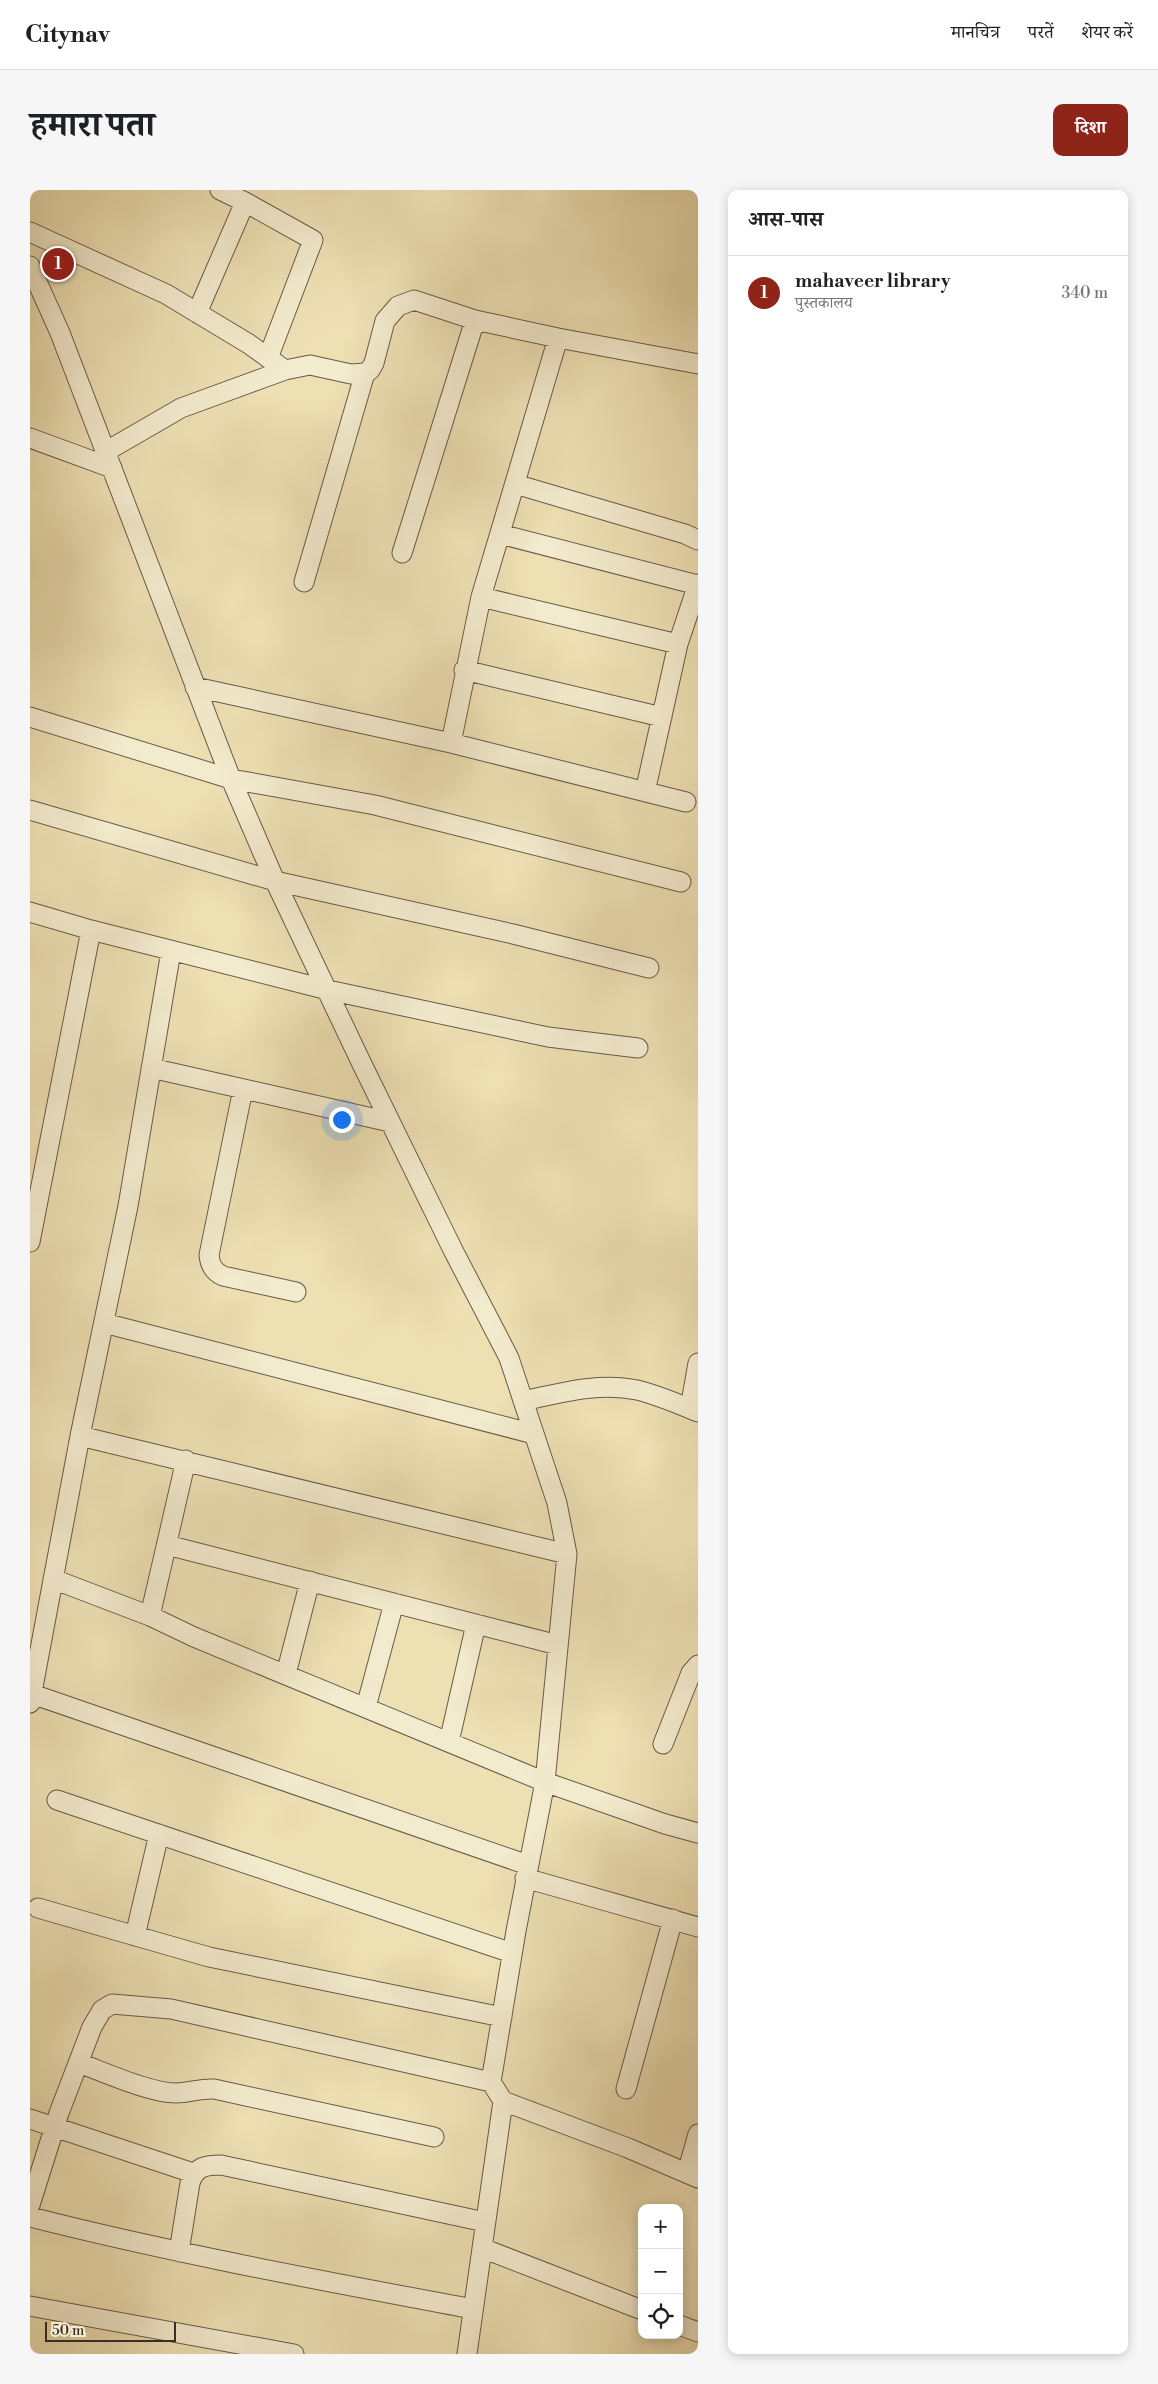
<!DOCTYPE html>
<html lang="hi">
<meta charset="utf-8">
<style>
:root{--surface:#fff;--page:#f6f6f6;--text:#202124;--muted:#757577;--line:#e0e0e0;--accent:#8f2418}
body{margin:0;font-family:"Libre Bodoni","Noto Serif Devanagari",serif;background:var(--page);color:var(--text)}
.controls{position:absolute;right:15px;bottom:15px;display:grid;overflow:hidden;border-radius:10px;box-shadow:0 2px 12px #0003}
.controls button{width:45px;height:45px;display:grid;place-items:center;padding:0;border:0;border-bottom:1px solid var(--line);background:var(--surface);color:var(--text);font:25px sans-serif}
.scale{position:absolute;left:15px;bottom:12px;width:131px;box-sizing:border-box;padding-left:5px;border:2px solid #3d2e25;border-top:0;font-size:14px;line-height:18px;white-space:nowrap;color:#3d2e25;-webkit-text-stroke:4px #f3ebce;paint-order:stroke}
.you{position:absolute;left:311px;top:929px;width:18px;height:18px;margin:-12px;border:4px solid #fff;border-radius:50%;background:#1a73e8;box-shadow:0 0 0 8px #1a73e833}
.badge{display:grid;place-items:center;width:32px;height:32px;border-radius:50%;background:var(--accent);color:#fff;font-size:16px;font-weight:700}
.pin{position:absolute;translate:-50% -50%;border:2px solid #fff;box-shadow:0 1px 5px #0006}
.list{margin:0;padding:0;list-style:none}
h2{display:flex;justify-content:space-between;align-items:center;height:65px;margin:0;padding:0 20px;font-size:21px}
h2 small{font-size:16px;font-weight:400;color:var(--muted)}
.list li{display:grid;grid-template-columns:32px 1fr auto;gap:15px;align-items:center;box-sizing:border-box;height:75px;padding:0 20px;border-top:1px solid var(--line)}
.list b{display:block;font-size:19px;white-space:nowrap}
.list p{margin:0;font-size:16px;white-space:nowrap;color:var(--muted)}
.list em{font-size:16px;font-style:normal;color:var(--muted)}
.icon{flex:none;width:28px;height:28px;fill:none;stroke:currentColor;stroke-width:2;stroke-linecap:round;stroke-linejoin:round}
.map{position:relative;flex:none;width:668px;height:2164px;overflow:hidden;border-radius:10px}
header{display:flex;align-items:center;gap:30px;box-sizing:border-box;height:70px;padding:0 25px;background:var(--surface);border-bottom:1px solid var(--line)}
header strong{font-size:24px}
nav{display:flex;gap:28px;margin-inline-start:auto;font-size:18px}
.intro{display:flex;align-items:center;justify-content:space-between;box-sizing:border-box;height:120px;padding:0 30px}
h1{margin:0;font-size:35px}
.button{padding:12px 22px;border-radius:10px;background:var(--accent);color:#fff;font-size:18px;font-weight:700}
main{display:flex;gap:30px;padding:0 30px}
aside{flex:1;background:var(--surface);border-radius:10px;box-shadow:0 2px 12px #0003}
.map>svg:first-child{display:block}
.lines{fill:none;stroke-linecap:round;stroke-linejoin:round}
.minor-casing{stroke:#695a48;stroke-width:21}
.minor{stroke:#f3ebce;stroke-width:19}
</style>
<header>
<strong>Citynav</strong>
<nav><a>मानचित्र</a><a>परतें</a><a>शेयर करें</a></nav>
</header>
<div class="intro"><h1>हमारा पता</h1><a class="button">दिशा</a></div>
<main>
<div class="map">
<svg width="668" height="2164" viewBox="0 0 668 2164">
<rect width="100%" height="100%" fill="#ede0b3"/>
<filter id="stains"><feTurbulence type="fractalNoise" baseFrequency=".004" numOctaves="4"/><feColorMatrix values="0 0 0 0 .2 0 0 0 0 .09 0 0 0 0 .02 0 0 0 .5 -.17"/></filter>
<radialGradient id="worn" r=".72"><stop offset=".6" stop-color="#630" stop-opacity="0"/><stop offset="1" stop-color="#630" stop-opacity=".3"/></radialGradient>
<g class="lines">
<defs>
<path id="minor" d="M 190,0 L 215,12 L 283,50 L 238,168
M 0,42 L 136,104 L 219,154 L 255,180 L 280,175 L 321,184 L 335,183 L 340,180 L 344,173 L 355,131 L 368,116 L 384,110 L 445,130 L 528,148 L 668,174
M 0,76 L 30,143 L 201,589 L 245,691 L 330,870 L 423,1060 L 479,1168 L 527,1313 L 537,1364 L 515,1592 L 486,1741 L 461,1892 L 473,1911 L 437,2164
M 167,123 L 215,12
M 0,248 L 82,278
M 75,262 L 151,218 L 255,180
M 485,294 L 655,344 L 668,350
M 470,344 L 668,395
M 372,363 L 445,130
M 274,392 L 335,183
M 451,407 L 648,454
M 434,480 L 632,527
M 165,497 L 421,553 L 656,612
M 0,527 L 201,589 L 345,615 L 651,692
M 421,553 L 451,407 L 528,148
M 615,602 L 648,454 L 668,394
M 0,620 L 245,691 L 483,744 L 619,778
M 0,722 L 61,740 L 298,800 L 518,847 L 608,858
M 121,878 L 360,932
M 213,899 L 179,1065 C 180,1076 184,1082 193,1086 L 266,1102
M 0,1052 L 61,740
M 74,1133 L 504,1244
M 493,1211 C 530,1203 569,1192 607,1200 C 628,1205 648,1214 668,1222
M 660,1219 L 668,1173
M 50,1246 L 537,1364
M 137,1355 L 528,1455
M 23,1389 L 120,1426 L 164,1447 L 515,1592 L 635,1634 L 668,1643
M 120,1426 L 156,1270
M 256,1484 L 280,1391
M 2,1504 L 498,1675
M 0,1513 L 50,1246 L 98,1016 L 141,761
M 336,1517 L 364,1413
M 419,1552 L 446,1434
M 633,1554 L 661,1483 L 668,1475
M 27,1610 L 482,1763
M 495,1688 L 668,1737
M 8,1718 L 179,1767 L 472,1827
M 105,1746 L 129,1644
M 49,1873 C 74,1882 120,1903 146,1903 C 159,1903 171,1898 184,1899 L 404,1947
M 596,1899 L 643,1729
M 473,1911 L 598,1958 L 668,1988
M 0,1929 L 163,1983
M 657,1983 L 668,1944
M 0,2015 L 29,1923 L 62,1837 L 72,1820 L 82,1814 L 141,1819 L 461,1892
M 0,2027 C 146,2064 294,2091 443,2119
M 452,2058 L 612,2120
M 149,2062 L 160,1993 C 165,1977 175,1975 191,1975 L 455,2032
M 0,2116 L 264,2164
M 649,2135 L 668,2142"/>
</defs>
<use href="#minor" class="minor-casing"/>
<use href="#minor" class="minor"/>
</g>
<rect width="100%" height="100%" filter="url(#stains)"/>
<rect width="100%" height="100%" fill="url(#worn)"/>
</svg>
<div class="controls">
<button>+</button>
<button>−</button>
<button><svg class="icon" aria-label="locate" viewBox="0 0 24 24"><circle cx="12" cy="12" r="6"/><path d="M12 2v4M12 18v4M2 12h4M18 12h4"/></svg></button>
</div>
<div class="scale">50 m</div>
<div class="you"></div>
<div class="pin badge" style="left:28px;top:74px">1</div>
</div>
<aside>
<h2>आस-पास<small></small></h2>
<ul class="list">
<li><span class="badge">1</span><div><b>mahaveer library</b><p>पुस्तकालय</p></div><em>340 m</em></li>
</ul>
</aside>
</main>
